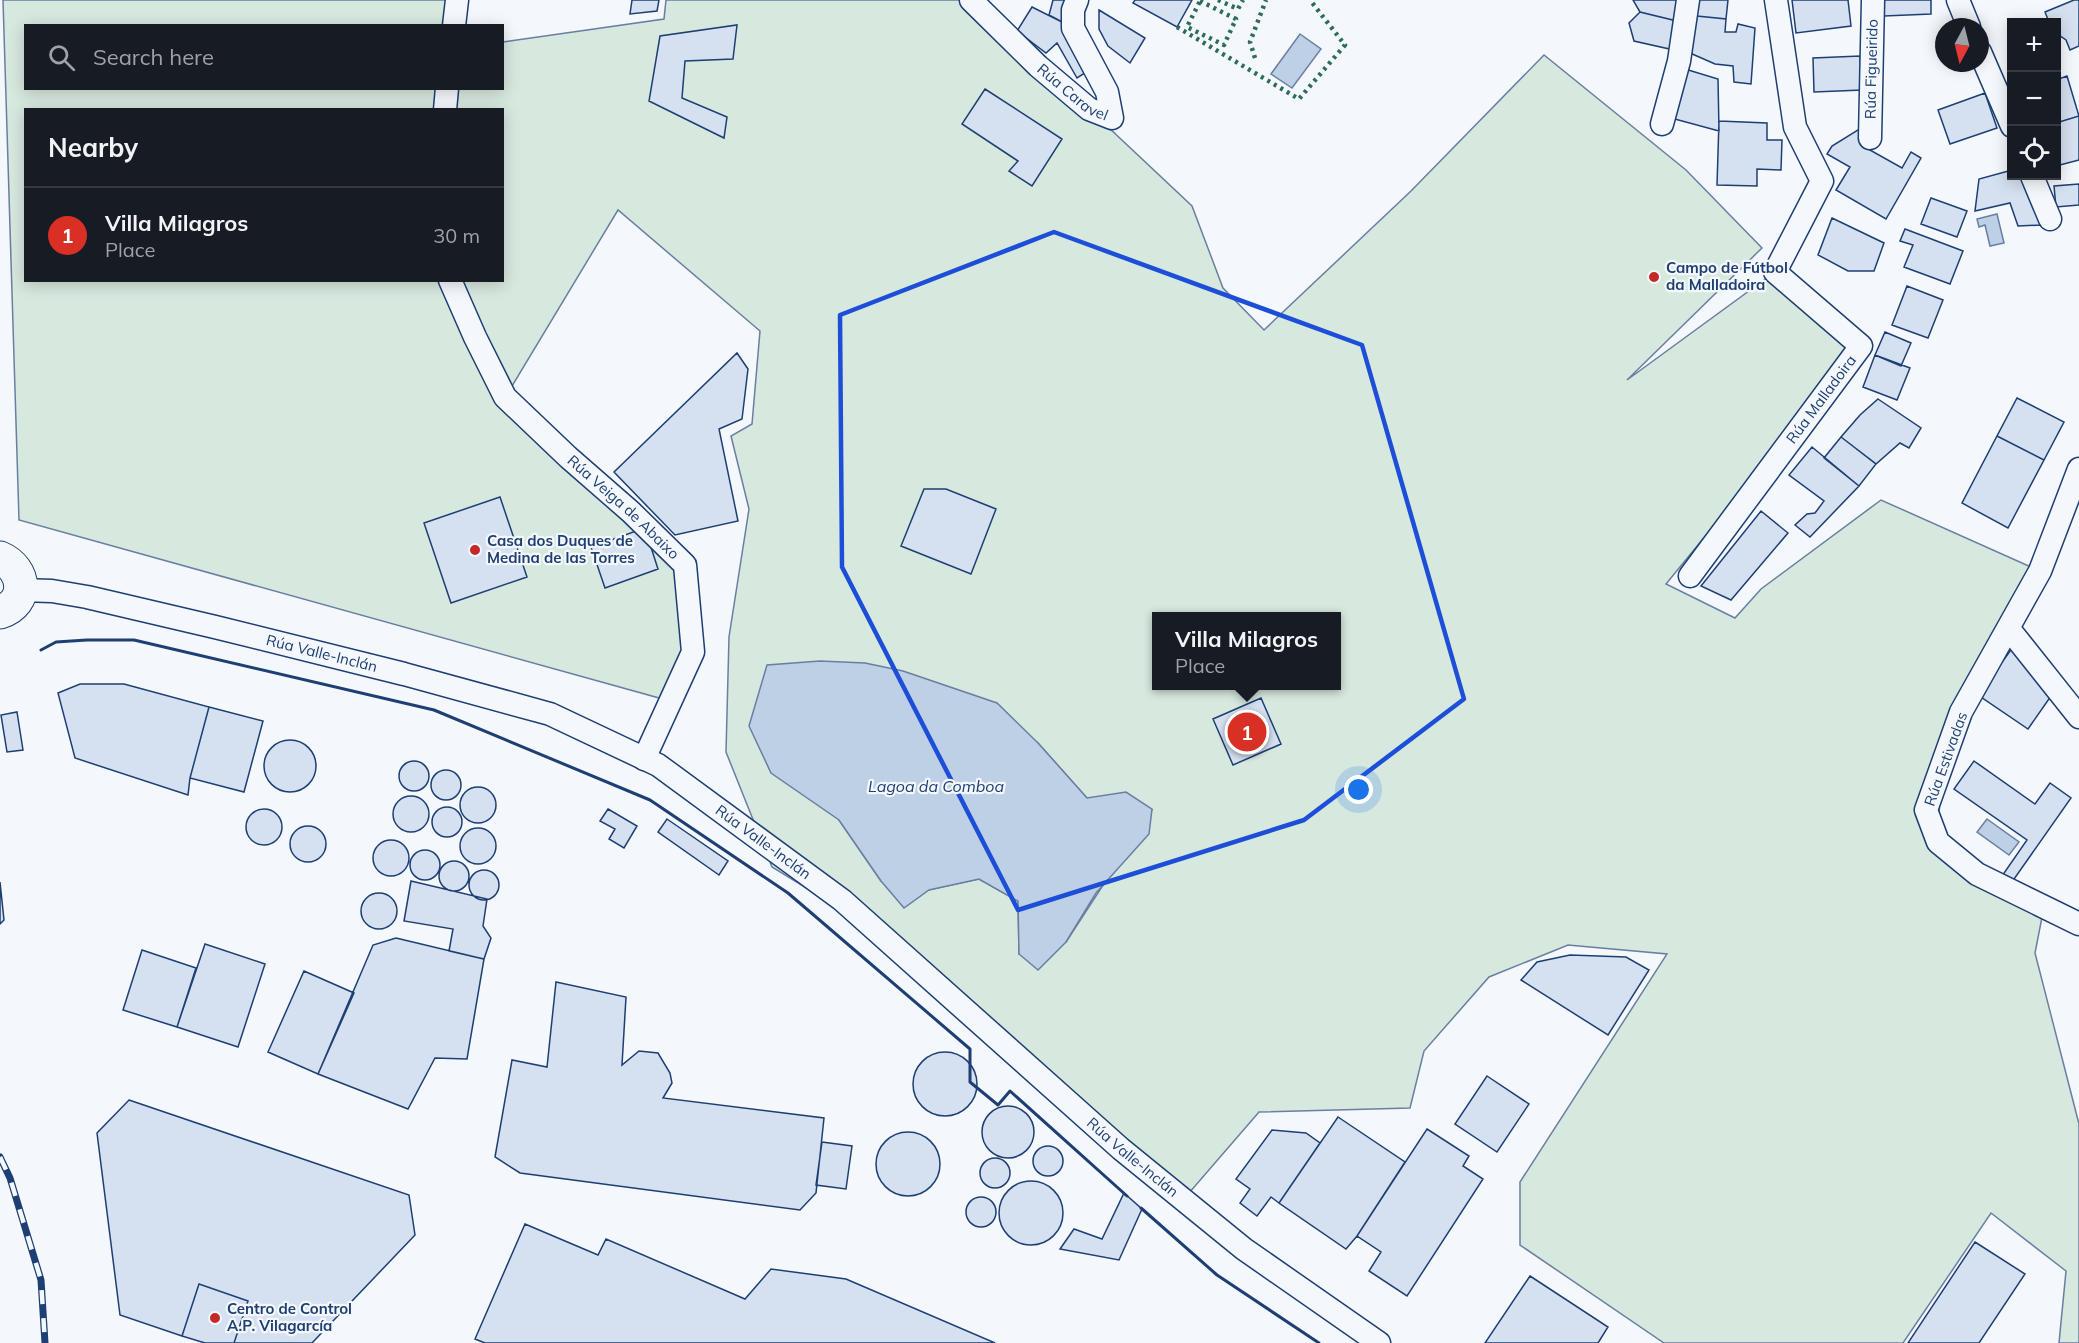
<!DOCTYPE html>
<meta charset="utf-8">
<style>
:root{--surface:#171b24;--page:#20242c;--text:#f1f3f6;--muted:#9ea1a6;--line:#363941;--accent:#d93025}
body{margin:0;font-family:Mulish,sans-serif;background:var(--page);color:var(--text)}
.controls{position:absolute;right:18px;top:18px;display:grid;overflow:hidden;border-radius:0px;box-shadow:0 3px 15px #0003}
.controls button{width:54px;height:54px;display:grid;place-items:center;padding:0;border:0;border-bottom:2px solid var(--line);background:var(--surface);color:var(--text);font:30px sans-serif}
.compass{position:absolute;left:1935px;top:18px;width:54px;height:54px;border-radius:50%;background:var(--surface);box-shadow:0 3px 15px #0003;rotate:187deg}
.you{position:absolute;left:1359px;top:790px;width:21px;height:21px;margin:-15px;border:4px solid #fff;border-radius:50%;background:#1a73e8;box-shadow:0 0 0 9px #1a73e833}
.badge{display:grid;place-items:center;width:39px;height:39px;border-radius:50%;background:var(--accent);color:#fff;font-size:20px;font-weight:700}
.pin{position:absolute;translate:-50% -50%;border:3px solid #fff;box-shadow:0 2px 6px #0006}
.popup{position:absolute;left:1152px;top:612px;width:189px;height:78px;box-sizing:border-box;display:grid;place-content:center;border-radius:0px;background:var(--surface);filter:drop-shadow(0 2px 4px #0005);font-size:20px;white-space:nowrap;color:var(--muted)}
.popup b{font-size:22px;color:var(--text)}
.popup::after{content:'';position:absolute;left:50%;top:100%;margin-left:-12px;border:12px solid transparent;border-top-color:var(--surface)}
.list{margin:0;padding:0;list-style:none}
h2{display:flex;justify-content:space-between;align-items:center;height:78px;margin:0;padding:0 24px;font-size:26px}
h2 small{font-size:20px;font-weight:400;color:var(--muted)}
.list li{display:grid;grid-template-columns:39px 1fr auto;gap:18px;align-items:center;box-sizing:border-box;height:96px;padding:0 24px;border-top:2px solid var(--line)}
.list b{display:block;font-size:22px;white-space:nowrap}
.list p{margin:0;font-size:20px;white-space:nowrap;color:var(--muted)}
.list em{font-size:20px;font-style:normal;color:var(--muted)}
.icon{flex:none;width:33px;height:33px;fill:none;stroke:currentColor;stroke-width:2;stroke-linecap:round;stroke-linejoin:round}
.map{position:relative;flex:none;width:2079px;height:1343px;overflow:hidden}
.search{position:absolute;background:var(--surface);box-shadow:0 3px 15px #0003;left:24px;top:24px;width:480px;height:66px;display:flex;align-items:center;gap:15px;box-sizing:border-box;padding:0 21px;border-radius:0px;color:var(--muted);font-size:22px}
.panel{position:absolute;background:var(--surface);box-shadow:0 3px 15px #0003;left:24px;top:108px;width:480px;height:174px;border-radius:0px}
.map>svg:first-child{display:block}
.green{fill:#d7e8df;stroke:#687fa3;stroke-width:1.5;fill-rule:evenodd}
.water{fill:#bed0e5;stroke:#687fa3;stroke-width:1.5}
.building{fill:#d5e0f0;stroke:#1d3f73;stroke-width:1.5}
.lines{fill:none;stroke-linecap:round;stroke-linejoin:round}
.street-casing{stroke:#1d3f73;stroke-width:25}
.highway-casing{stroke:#1d3f73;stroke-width:35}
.street{stroke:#f4f7fb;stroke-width:22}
.highway{stroke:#f4f7fb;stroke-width:33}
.rail-casing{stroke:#1d3f73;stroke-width:7}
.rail{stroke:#f4f7fb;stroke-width:4.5;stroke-dasharray:14;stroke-linecap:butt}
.hedge{stroke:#2c6c60;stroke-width:4.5;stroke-dasharray:3 4.5;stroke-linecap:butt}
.wall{stroke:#1d3f73;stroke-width:3}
.marked{fill:none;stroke:#1d4ed8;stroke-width:4.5;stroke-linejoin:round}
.poi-dot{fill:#c62828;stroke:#f4f7fb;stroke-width:2}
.labels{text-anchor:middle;stroke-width:4.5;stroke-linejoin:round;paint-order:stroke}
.street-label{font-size:15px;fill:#1d3f73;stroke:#f4f7fb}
.poi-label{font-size:15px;font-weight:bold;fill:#1d3f73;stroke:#f4f7fb;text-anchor:start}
.water-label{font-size:16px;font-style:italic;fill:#1d3f73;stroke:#f4f7fb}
</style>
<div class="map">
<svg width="2079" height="1343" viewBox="0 0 2079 1343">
<rect width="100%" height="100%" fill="#f4f7fb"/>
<path class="green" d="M 3,0 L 458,0 L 455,25 L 26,26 L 26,88 L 502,88 L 503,42 L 664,19 L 666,0 L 973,0 L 1192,206 L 1223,288 L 1264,330 L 1411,191 L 1544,55 L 1686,170 L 1762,248 L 1627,380 L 1775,272 L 1861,346 L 1666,584 L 1735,618 L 1761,589 L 1881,500 L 2040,571 L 1941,768 L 1938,842 L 1963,877 L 2044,907 L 2035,953 L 2079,1124 L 2079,1343 L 2059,1343 L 2066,1271 L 1991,1213 L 1903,1343 L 1664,1343 L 1520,1245 L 1520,1182 L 1667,954 L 1568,945 L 1489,977 L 1424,1051 L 1410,1108 L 1259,1112 L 1183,1200 L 875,930 L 772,867 L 726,752 L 729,637 L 749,509 L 731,436 L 752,424 L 760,331 L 618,210 L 512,386 L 532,422 L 685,565 L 693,652 L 670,701 L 19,520 ZM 26,110 L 502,110 L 502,280 L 26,280 ZM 1157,616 L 1337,616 L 1337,686 L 1157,686 ZM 1038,743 L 1087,798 L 1152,810 L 1066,942 L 1019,954 L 1018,901 L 979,879 L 928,890 L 881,881 L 839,820 Z"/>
<path class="water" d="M 1300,34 L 1321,49 L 1292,88 L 1271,74 Z
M 1997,214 L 2004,243 L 1990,246 L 1985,225 L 1979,227 L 1977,219 Z
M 820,661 L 865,663 L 903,671 L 997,703 L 1038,743 L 1087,798 L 1126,792 L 1152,809 L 1149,834 L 1096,893 L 1066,942 L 1038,970 L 1019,954 L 1018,901 L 979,879 L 929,890 L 904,908 L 881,881 L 839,820 L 771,773 L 749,726 L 767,665 Z
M 1987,819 L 2019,842 L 2009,855 L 1977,832 Z"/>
<path class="building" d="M 632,0 L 659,0 L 657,11 L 630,14 Z
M 1053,0 L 1073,0 L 1064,23 L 1049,15 Z
M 1135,0 L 1192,0 L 1177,27 L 1133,3 Z
M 1633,0 L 1680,0 L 1677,21 L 1640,12 Z
M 1698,0 L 1728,0 L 1726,19 L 1697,16 Z
M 1792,0 L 1848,0 L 1851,26 L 1796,33 Z
M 1883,0 L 1931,0 L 1931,14 L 1884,16 Z
M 2074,0 L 2079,0 L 2079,46 L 2070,50 L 2066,40 L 2056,33 L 2056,22 L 2049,22 L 2045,12 Z
M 1032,7 L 1064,23 L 1088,71 L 1077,78 L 1057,43 L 1046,53 L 1017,31 Z
M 1099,10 L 1145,38 L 1130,63 L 1108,46 L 1099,29 Z
M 1640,12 L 1677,21 L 1674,50 L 1634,41 L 1629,23 Z
M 1697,16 L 1726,19 L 1725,32 L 1736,32 L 1738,24 L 1755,28 L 1751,84 L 1734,82 L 1733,66 L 1715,64 L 1690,53 Z
M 737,25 L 733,59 L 685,61 L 682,98 L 727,117 L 724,138 L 649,101 L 660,36 Z
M 1860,56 L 1862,90 L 1814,92 L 1813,58 Z
M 1685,69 L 1718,79 L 1719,131 L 1671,118 Z
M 2067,76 L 2079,116 L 2056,123 L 2056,80 Z
M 985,89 L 1062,139 L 1032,186 L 1009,171 L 1018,161 L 962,124 Z
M 1985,93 L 1997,128 L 1950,144 L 1938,110 Z
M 2079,116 L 2079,160 L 2056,166 L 2056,123 Z
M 1719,121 L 1767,123 L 1767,140 L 1782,140 L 1781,170 L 1757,169 L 1757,186 L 1717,185 Z
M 1861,128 L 1861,145 L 1902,168 L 1911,152 L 1921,158 L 1886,219 L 1836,190 L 1850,167 L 1827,154 L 1832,146 Z
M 2012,170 L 2012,176 L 2023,176 L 2041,225 L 2018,226 L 2010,203 L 1975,211 L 1979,179 Z
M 2079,184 L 2079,205 L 2056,207 L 2054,186 Z
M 1931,198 L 1967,211 L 1957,237 L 1921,224 Z
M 1832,218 L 1884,243 L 1874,271 L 1848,271 L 1818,255 Z
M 1905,229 L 1963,251 L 1950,284 L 1904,267 L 1913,245 L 1900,241 Z
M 1907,286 L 1943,300 L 1928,338 L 1892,325 Z
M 1885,332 L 1911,343 L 1901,366 L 1875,355 Z
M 737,353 L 748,369 L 742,419 L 719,429 L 738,521 L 675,535 L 614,472 Z
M 1875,355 L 1910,368 L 1897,400 L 1863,387 Z
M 2017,398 L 2064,422 L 2044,460 L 1997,436 Z
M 1878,399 L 1921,428 L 1909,448 L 1900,443 L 1876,464 L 1841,437 L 1860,415 Z
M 1997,436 L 2044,460 L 2008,528 L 1962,503 Z
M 1841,437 L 1876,464 L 1859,486 L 1824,458 Z
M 1812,447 L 1859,486 L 1810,537 L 1795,525 L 1807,514 L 1815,513 L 1824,501 L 1789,475 Z
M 924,489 L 946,489 L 996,509 L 971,574 L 901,546 Z
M 500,497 L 527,577 L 451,603 L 424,523 Z
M 1761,511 L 1788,533 L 1731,600 L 1701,586 Z
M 636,531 L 649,541 L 658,569 L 605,588 L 591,547 Z
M 2013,647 L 2051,696 L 2028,729 L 1978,695 Z
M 80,684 L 124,684 L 209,707 L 190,778 L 188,795 L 75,758 L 58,693 Z
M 1261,698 L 1281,744 L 1233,765 L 1213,719 Z
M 209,707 L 263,721 L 244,792 L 190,778 Z
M 17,712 L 23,750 L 7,752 L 1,715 Z
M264 766a26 26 0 1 1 52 0a26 26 0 1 1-52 0Z
M 1974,761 L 2035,804 L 2050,783 L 2071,798 L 2012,882 L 2002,876 L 2027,840 L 1954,789 Z
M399 776a15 15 0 1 1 30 0a15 15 0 1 1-30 0Z
M431 785a15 15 0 1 1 30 0a15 15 0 1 1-30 0Z
M460 805a18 18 0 1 1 36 0a18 18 0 1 1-36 0Z
M393 814a18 18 0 1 1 36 0a18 18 0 1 1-36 0Z
M432 822a15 15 0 1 1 30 0a15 15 0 1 1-30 0Z
M 608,809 L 637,826 L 624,848 L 609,839 L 615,829 L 600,821 Z
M246 827a18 18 0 1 1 36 0a18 18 0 1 1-36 0Z
M 667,819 L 728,861 L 719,875 L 658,832 Z
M290 844a18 18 0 1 1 36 0a18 18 0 1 1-36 0Z
M460 846a18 18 0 1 1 36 0a18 18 0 1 1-36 0Z
M373 858a18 18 0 1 1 36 0a18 18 0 1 1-36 0Z
M410 865a15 15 0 1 1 30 0a15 15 0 1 1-30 0Z
M439 876a15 15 0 1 1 30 0a15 15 0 1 1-30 0Z
M469 885a15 15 0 1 1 30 0a15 15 0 1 1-30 0Z
M 411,881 L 487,899 L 483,926 L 491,938 L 484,959 L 449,951 L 453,929 L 404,921 Z
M 0,882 L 4,920 L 0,924 Z
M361 911a18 18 0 1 1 36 0a18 18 0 1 1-36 0Z
M 396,938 L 484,959 L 467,1059 L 435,1058 L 408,1109 L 318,1074 L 373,945 Z
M 205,944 L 265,964 L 238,1047 L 177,1027 Z
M 142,950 L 196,968 L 177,1027 L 123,1010 Z
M 1570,955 L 1626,957 L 1649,970 L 1608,1035 L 1521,980 L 1537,962 Z
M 304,971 L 354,993 L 318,1074 L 268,1052 Z
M 556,982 L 626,997 L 622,1065 L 639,1051 L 658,1053 L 670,1073 L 672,1083 L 663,1098 L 824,1118 L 816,1193 L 800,1210 L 520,1173 L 495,1157 L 512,1060 L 547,1067 Z
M913 1084a32 32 0 1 1 64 0a32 32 0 1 1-64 0Z
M 1487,1076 L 1529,1104 L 1497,1152 L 1455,1124 Z
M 129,1100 L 409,1195 L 415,1235 L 312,1343 L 234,1343 L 248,1301 L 199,1284 L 182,1336 L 120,1315 L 97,1133 Z
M982 1132a26 26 0 1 1 52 0a26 26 0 1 1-52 0Z
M 1338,1117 L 1405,1162 L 1357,1236 L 1346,1249 L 1279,1203 Z
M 1427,1129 L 1469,1156 L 1463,1166 L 1483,1179 L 1407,1296 L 1369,1271 L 1381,1252 L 1357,1236 Z
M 1272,1130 L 1306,1133 L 1320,1143 L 1279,1203 L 1271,1197 L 1257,1216 L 1240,1203 L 1250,1189 L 1236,1179 Z
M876 1164a32 32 0 1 1 64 0a32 32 0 1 1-64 0Z
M 822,1142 L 852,1146 L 846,1189 L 816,1185 Z
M1033 1161a15 15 0 1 1 30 0a15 15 0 1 1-30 0Z
M980 1173a15 15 0 1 1 30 0a15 15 0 1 1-30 0Z
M999 1213a32 32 0 1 1 64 0a32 32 0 1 1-64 0Z
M 1124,1193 L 1142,1209 L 1119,1260 L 1060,1249 L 1074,1229 L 1102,1239 Z
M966 1212a15 15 0 1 1 30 0a15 15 0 1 1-30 0Z
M 525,1224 L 598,1255 L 606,1239 L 745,1299 L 771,1269 L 846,1279 L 995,1343 L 485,1343 L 475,1339 Z
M 1975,1242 L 2025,1274 L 1979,1343 L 1908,1343 Z
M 1530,1276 L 1608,1327 L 1598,1343 L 1485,1343 Z
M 199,1284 L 248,1301 L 234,1343 L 205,1343 L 182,1336 Z"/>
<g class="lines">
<defs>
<g id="street">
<path id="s1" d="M 971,0 L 1038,66 L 1089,109 L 1112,118 L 1107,92 L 1073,28 L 1073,10 L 1077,0"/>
<path d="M 1958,0 L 1969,27"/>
<path d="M 454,26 L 457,0"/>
<path d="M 1980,52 L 2012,126"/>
<path d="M 445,110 L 447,88"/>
<path d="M 1662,124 L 1679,61 L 1688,0"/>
<path id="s2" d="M 1870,138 L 1873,0"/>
<path d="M 2032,176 L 2050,219"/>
<path id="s3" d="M 450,280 L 475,337 L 505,397 L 568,457 L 631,512 L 685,565 L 693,652 L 644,759"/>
<path d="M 2079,469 L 2040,571 L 1961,712 L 1926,810 L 1938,842 L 1977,874 L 2079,924"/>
<path id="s4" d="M 1690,576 L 1861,346 L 1775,272 L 1822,181 L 1795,127 L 1776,0"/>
<path id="s5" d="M 20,590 L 52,591 L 87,597 L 215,627 L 404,674 L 550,714 L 658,765 L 842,900 L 1121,1149 L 1244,1249 L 1379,1343"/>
<path d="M 2009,629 L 2079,717"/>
</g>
<path id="highway" d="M 0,558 C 26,569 29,603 0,612"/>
</defs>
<use href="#street" class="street-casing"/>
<use href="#highway" class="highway-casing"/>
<use href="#street" class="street"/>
<use href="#highway" class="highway"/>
<defs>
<path id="rail" d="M 0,1157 L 10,1178 L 41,1280 L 45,1343"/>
</defs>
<use href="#rail" class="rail-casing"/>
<use href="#rail" class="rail"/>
<path class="hedge" d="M 1218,0 L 1238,9 L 1243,0
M 1200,1 L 1236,19 L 1224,45 L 1187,27 Z
M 1177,27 L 1299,99 L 1345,45 L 1310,0
M 1255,58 L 1250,42 L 1266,0"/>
<path class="wall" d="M 41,650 L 56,642 L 87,640 L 134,640 L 434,710 L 650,800 L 788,893 L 970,1049 L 970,1082 L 998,1105 L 1010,1091 L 1127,1196
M 1141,1208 L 1217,1275 L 1319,1343"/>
</g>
<path class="marked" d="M 1054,232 L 1362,345 L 1464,699 L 1304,820 L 1018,910 L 842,567 L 840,315 Z"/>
<g class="poi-dot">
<circle cx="1654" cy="277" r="6"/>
<circle cx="475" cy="550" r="6"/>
<circle cx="215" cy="1318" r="6"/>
</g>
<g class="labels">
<g class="street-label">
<text dy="5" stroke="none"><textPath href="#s2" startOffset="69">Rúa Figueirido</textPath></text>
<text dy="5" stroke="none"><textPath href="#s1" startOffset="138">Rúa Caravel</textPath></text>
<text dy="5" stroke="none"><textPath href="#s4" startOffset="220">Rúa Malladoira</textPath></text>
<text dy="5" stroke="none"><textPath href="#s3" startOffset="291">Rúa Veiga de Abaixo</textPath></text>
<text dy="5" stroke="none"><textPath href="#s5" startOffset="309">Rúa Valle-Inclán</textPath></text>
<text transform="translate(1946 759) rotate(-70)" y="5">Rúa Estivadas</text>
<text dy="5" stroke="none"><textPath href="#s5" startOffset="795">Rúa Valle-Inclán</textPath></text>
<text dy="5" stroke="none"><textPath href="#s5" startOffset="1281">Rúa Valle-Inclán</textPath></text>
</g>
<g class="poi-label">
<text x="1666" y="273">Campo de Fútbol<tspan x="1666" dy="17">da Malladoira</tspan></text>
<text x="487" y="546">Casa dos Duques de<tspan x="487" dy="17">Medina de las Torres</tspan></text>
<text x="227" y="1314">Centro de Control<tspan x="227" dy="17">A.P. Vilagarcía</tspan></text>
</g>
<g class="water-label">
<text x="936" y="792">Lagoa da Comboa</text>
</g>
</g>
</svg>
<div class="controls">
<button>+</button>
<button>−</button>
<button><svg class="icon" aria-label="locate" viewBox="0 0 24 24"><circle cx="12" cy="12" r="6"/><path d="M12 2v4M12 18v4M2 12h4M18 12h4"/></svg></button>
</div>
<svg class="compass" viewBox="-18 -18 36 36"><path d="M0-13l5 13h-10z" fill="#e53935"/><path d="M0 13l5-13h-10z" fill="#9ea1a6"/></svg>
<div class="you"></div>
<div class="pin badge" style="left:1247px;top:732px">1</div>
<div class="popup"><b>Villa Milagros</b>Place</div>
<div class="search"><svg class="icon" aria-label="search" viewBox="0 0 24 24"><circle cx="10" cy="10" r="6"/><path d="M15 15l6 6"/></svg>Search here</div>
<section class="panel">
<h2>Nearby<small></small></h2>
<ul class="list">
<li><span class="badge">1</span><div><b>Villa Milagros</b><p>Place</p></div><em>30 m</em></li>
</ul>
</section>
</div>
